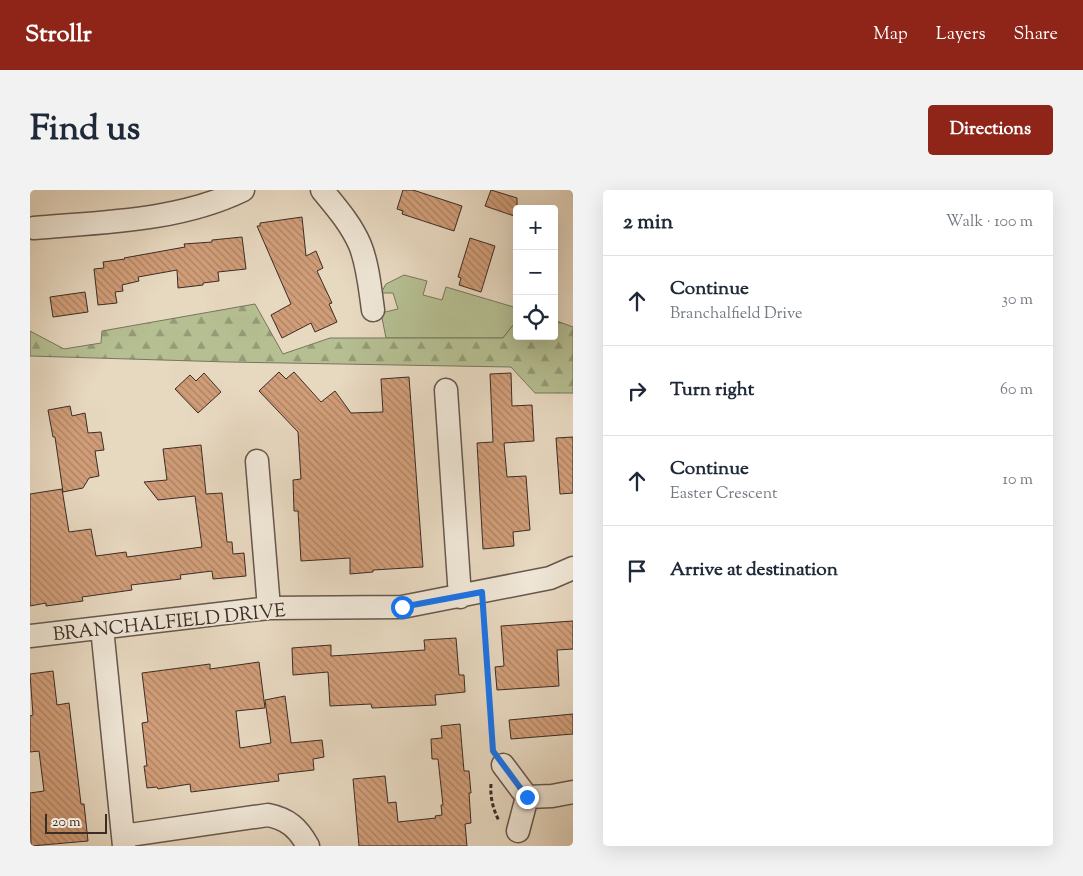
<!DOCTYPE html>
<meta charset="utf-8">
<style>
:root{--surface:#fff;--page:#f2f2f3;--text:#1f2937;--muted:#747a83;--line:#e0e1e3;--accent:#8f2418}
body{margin:0;font-family:"Sorts Mill Goudy",serif;background:var(--page);color:var(--text)}
.controls{position:absolute;right:15px;top:15px;display:grid;overflow:hidden;border-radius:5px;box-shadow:0 5px 20px #0002}
.controls button{width:45px;height:45px;display:grid;place-items:center;padding:0;border:0;border-bottom:1px solid var(--line);background:var(--surface);color:var(--text);font:25px sans-serif}
.scale{position:absolute;left:15px;bottom:12px;width:62px;box-sizing:border-box;padding-left:5px;border:2px solid #3c2c26;border-top:0;font-size:14px;line-height:18px;white-space:nowrap;color:#3c2c26;-webkit-text-stroke:4px #efe6d6;paint-order:stroke}
.stop{position:absolute;width:15px;height:15px;margin:-11px;border:4px solid #1a73e8;border-radius:50%;background:#fff}
.stop.end{background:#1a73e8;border-color:#fff;box-shadow:0 1px 5px #0008}
.list{margin:0;padding:0;list-style:none}
h2{display:flex;justify-content:space-between;align-items:center;height:65px;margin:0;padding:0 20px;font-size:21px}
h2 small{font-size:16px;font-weight:400;color:var(--muted)}
.list li{display:grid;grid-template-columns:32px 1fr auto;gap:15px;align-items:center;box-sizing:border-box;height:90px;padding:0 20px;border-top:1px solid var(--line)}
.list b{display:block;font-size:19px;white-space:nowrap}
.list p{margin:0;font-size:16px;white-space:nowrap;color:var(--muted)}
.list em{font-size:16px;font-style:normal;color:var(--muted)}
.icon{flex:none;width:28px;height:28px;fill:none;stroke:currentColor;stroke-width:2;stroke-linecap:round;stroke-linejoin:round}
.map{position:relative;flex:none;width:543px;height:656px;overflow:hidden;border-radius:5px}
header{display:flex;align-items:center;gap:30px;box-sizing:border-box;height:70px;padding:0 25px;background:var(--accent);color:#fff}
header strong{font-size:24px}
nav{display:flex;gap:28px;margin-inline-start:auto;font-size:18px}
.intro{display:flex;align-items:center;justify-content:space-between;box-sizing:border-box;height:120px;padding:0 30px}
h1{margin:0;font-size:35px}
.button{padding:12px 22px;border-radius:5px;background:var(--accent);color:#fff;font-size:18px;font-weight:700}
main{display:flex;gap:30px;padding:0 30px}
aside{flex:1;background:var(--surface);border-radius:5px;box-shadow:0 5px 20px #0002}
.map>svg:first-child{display:block}
.green{fill:#b5bf92;stroke:#78765c}
.forest{fill:url(#forest-firs);stroke:#78765c}
.building{fill:url(#building-back-hatch);stroke:#3c2c26}
.lines{fill:none;stroke-linecap:round;stroke-linejoin:round}
.minor-casing{stroke:#67574c;stroke-width:25}
.path{stroke:#3c2c26;stroke-width:3;stroke-dasharray:4 2.5;stroke-linecap:butt}
.minor{stroke:#efe6d6;stroke-width:22}
.route{stroke:#1a73e8;stroke-width:6}
.labels{text-anchor:middle;stroke-width:4;stroke-linejoin:round;paint-order:stroke}
.street-label{font-size:19px;fill:#3c2c26;stroke:#efe6d6}
</style>
<header>
<strong>Strollr</strong>
<nav><a>Map</a><a>Layers</a><a>Share</a></nav>
</header>
<div class="intro"><h1>Find us</h1><a class="button">Directions</a></div>
<main>
<div class="map">
<svg width="543" height="656" viewBox="0 0 543 656">
<defs>
<pattern id="forest-firs" width="22" height="20" patternUnits="userSpaceOnUse" patternTransform="scale(1.25)"><rect width="22" height="20" fill="#b5bf92"/><path d="M5 1l3.5 6h-7zM16 11l3.5 6h-7z" fill="#949b77"/></pattern>
<pattern id="building-back-hatch" width="6" height="6" patternUnits="userSpaceOnUse" patternTransform="scale(1.25)"><rect width="6" height="6" fill="#d09d78"/><path d="M-1 5l2 2M0 0l6 6M5-1l2 2" fill="none" stroke="#aa8062"/></pattern>
</defs>
<rect width="100%" height="100%" fill="#e7d8c0"/>
<filter id="stains"><feTurbulence type="fractalNoise" baseFrequency=".004" numOctaves="4"/><feColorMatrix values="0 0 0 0 .2 0 0 0 0 .09 0 0 0 0 .02 0 0 0 .5 -.17"/></filter>
<radialGradient id="worn" r=".72"><stop offset=".6" stop-color="#630" stop-opacity="0"/><stop offset="1" stop-color="#630" stop-opacity=".3"/></radialGradient>
<path class="green" d="M 374,85 L 397,91 L 393,105 L 412,110 L 416,97 L 487,118 L 487,130 L 473,148 L 356,148 L 351,123 L 368,119 L 363,103 L 351,103 L 356,94 Z"/>
<path class="forest" d="M 225,114 L 253,164 L 300,148 L 473,148 L 487,130 L 487,146 L 524,146 L 524,130 L 543,137 L 543,203 L 505,203 L 481,177 L 198,172 L 0,166 L 0,141 L 34,159 L 71,153 L 72,141 Z"/>
<path class="building" d="M 373,0 L 383,0 L 432,16 L 424,41 L 372,24 L 373,21 L 367,19 Z
M 461,0 L 487,8 L 487,27 L 455,16 Z
M 272,27 L 276,66 L 286,61 L 293,78 L 287,81 L 302,113 L 299,114 L 307,132 L 285,142 L 281,133 L 252,148 L 241,125 L 261,114 L 227,36 L 230,36 L 230,33 Z
M 212,47 L 216,79 L 188,82 L 189,91 L 173,93 L 173,95 L 148,98 L 147,80 L 108,87 L 109,91 L 92,95 L 93,101 L 85,102 L 87,113 L 68,115 L 64,79 L 74,78 L 73,72 L 95,69 L 94,68 L 155,57 L 154,54 L 182,52 L 182,50 Z
M 440,48 L 465,56 L 451,102 L 429,95 L 431,88 L 428,87 Z
M 55,102 L 58,122 L 23,127 L 20,107 Z
M 249,182 L 256,189 L 264,182 L 291,212 L 305,201 L 321,223 L 353,222 L 351,189 L 379,187 L 393,377 L 343,380 L 343,382 L 320,384 L 320,368 L 271,371 L 268,321 L 264,321 L 263,290 L 271,289 L 268,242 L 229,201 Z
M 174,183 L 191,202 L 168,223 L 145,199 L 160,185 L 166,191 Z
M 481,183 L 482,216 L 502,215 L 504,251 L 474,253 L 477,287 L 496,286 L 500,340 L 483,342 L 484,356 L 453,359 L 447,253 L 463,252 L 460,184 Z
M 40,216 L 42,226 L 55,223 L 58,243 L 71,242 L 74,260 L 65,261 L 69,286 L 59,288 L 53,298 L 33,302 L 25,247 L 23,247 L 18,220 Z
M 543,247 L 543,303 L 530,304 L 526,248 Z
M 171,255 L 176,304 L 192,303 L 197,352 L 202,352 L 203,364 L 214,363 L 216,386 L 183,389 L 182,381 L 150,385 L 151,389 L 101,395 L 102,400 L 52,407 L 53,411 L 16,416 L 16,413 L 0,416 L 0,304 L 32,299 L 39,342 L 61,339 L 66,366 L 96,362 L 97,367 L 172,357 L 165,306 L 128,310 L 114,292 L 137,290 L 133,259 Z
M 543,431 L 543,459 L 527,460 L 529,496 L 467,500 L 465,477 L 474,476 L 471,436 Z
M 426,448 L 429,485 L 434,485 L 435,502 L 405,505 L 406,515 L 342,518 L 341,514 L 300,516 L 298,482 L 263,485 L 262,458 L 301,455 L 301,466 L 395,460 L 394,450 Z
M 229,472 L 235,518 L 206,521 L 210,558 L 241,553 L 235,510 L 255,506 L 261,553 L 292,550 L 294,567 L 283,569 L 284,580 L 248,584 L 249,591 L 161,602 L 160,594 L 128,599 L 127,597 L 117,598 L 114,576 L 117,576 L 112,533 L 118,532 L 112,483 L 180,474 L 180,479 Z
M 23,481 L 27,515 L 39,513 L 51,614 L 54,614 L 58,651 L 1,656 L 0,603 L 14,601 L 9,561 L 0,562 L 0,526 L 3,525 L 0,484 Z
M 543,524 L 543,544 L 481,549 L 479,530 Z
M 430,534 L 434,581 L 439,581 L 441,603 L 439,603 L 441,633 L 435,634 L 437,656 L 329,656 L 323,589 L 355,586 L 358,613 L 366,612 L 368,632 L 406,628 L 405,626 L 412,625 L 411,615 L 413,615 L 408,569 L 402,569 L 401,549 L 412,548 L 411,536 Z"/>
<g class="lines">
<defs>
<path id="minor" d="M 292,0 C 306,17 321,34 330,55 C 338,75 340,99 343,120
M 4,38 C 74,32 149,31 213,0
M 416,200 L 430,407
M 227,271 L 239,418
M 72,438 L 94,656
M 0,446 L 239,418 L 372,417 L 520,388 L 543,378
M 473,575 L 497,607 L 522,606 L 543,602
M 488,641 L 497,607
M 93,646 L 238,625 C 258,629 268,638 278,656"/>
</defs>
<use href="#minor" class="minor-casing"/>
<path class="path" d="M 453,422 L 463,558
M 461,594 C 460,607 463,619 469,631"/>
<use href="#minor" class="minor"/>
</g>
<g class="lines">
<path class="route" d="M 372,417 L 452,402 L 463,561 L 497,607"/>
</g>
<g class="labels">
<g class="street-label">
<text transform="translate(139 431) rotate(-6)" y="7">BRANCHALFIELD DRIVE</text>
</g>
</g>
<rect width="100%" height="100%" filter="url(#stains)"/>
<rect width="100%" height="100%" fill="url(#worn)"/>
</svg>
<div class="controls">
<button>+</button>
<button>−</button>
<button><svg class="icon" aria-label="locate" viewBox="0 0 24 24"><circle cx="12" cy="12" r="6"/><path d="M12 2v4M12 18v4M2 12h4M18 12h4"/></svg></button>
</div>
<div class="scale">20 m</div>
<div class="stop" style="left:372px;top:417px"></div>
<div class="stop end" style="left:497px;top:607px"></div>
</div>
<aside>
<h2>2 min<small>Walk · 100 m</small></h2>
<ul class="list">
<li><svg class="icon" aria-label="ahead" viewBox="0 0 24 24"><path d="M12 20V5M6 11l6-6 6 6"/></svg><div><b>Continue</b><p>Branchalfield Drive</p></div><em>30 m</em></li>
<li><svg class="icon" aria-label="right" viewBox="0 0 24 24"><path d="M7 20v-9h11M14 6l5 5-5 5"/></svg><div><b>Turn right</b></div><em>60 m</em></li>
<li><svg class="icon" aria-label="ahead" viewBox="0 0 24 24"><path d="M12 20V5M6 11l6-6 6 6"/></svg><div><b>Continue</b><p>Easter Crescent</p></div><em>10 m</em></li>
<li><svg class="icon" aria-label="arrive" viewBox="0 0 24 24"><path d="M6 21V4h12l-3 4 3 4H6"/></svg><div><b>Arrive at destination</b></div></li>
</ul>
</aside>
</main>
